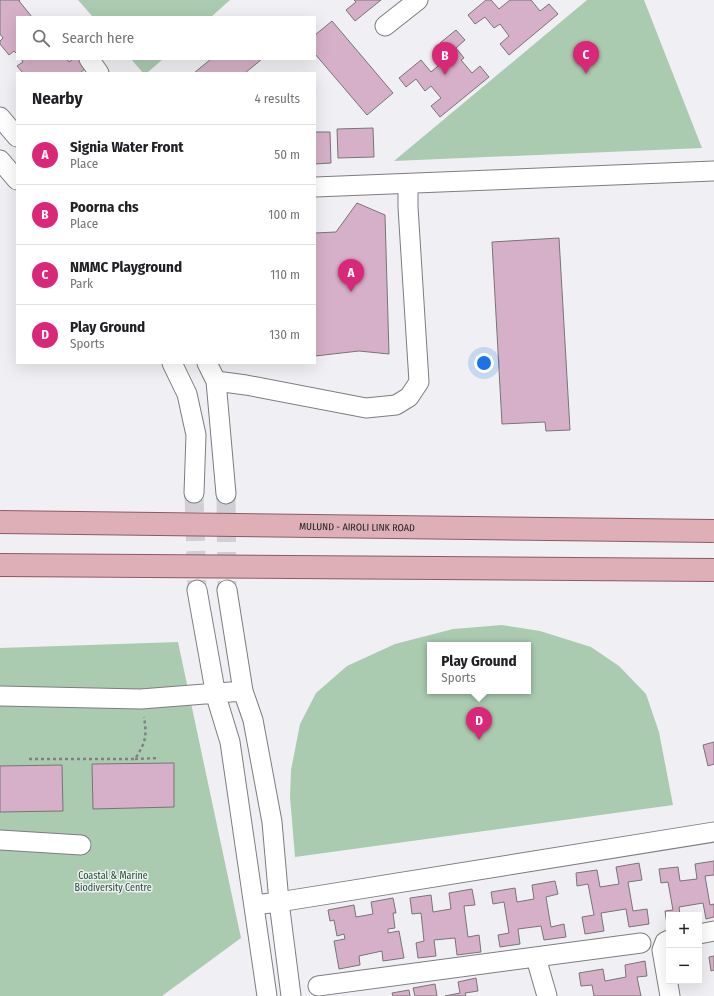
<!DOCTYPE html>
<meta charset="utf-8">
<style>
:root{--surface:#fff;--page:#f2f2f2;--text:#202124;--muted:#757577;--line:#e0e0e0;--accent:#db2777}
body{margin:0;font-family:"Fira Sans Condensed",sans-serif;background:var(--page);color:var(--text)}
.controls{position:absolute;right:12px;bottom:12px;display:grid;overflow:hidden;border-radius:0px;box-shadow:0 4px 16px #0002}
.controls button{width:36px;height:36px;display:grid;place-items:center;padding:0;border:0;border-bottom:1px solid var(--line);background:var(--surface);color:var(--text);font:20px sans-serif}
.you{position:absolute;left:484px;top:363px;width:14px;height:14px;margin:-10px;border:3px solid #fff;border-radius:50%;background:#1a73e8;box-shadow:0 0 0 6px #1a73e833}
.badge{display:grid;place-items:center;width:26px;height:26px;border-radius:50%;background:var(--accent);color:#fff;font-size:13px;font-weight:700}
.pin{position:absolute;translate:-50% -33px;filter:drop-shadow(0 1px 2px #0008)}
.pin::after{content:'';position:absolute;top:21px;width:14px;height:12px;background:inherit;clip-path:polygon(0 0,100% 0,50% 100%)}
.popup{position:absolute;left:427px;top:642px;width:104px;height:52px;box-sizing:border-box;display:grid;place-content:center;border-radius:0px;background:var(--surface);filter:drop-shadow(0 1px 3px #0005);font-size:13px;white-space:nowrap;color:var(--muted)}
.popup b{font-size:15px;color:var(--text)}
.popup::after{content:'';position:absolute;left:50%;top:100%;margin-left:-8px;border:8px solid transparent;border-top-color:var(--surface)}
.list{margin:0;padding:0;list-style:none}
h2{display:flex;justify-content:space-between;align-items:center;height:52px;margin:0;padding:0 16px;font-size:17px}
h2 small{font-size:13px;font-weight:400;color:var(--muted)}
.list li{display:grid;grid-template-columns:26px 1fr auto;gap:12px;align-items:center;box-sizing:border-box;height:60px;padding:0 16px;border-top:1px solid var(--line)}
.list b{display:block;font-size:15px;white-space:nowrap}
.list p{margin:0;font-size:13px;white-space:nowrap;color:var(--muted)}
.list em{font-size:13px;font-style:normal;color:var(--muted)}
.icon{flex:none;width:22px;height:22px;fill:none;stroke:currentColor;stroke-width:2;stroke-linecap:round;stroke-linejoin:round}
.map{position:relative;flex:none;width:714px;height:996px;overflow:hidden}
.search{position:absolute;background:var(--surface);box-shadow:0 4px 16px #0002;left:16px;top:16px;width:300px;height:44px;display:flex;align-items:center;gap:10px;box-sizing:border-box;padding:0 14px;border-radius:0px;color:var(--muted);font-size:15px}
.panel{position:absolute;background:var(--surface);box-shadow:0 4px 16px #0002;left:16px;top:72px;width:300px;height:292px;border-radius:0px}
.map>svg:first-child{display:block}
.green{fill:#aacbb0;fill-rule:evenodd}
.building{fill:#d6b0c8;stroke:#787476}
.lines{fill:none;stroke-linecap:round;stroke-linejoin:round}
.minor-tunnel{stroke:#d0d0d4;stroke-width:19;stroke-dasharray:19 10;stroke-linecap:butt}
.minor-casing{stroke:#7d7d80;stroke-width:21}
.path{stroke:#808083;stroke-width:2.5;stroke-dasharray:3 3;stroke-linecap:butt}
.minor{stroke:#fff;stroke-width:19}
.major-bridge-casing{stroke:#8d5963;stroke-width:24;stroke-linecap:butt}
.major-bridge{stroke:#dfafb8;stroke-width:22}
.labels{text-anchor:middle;stroke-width:3;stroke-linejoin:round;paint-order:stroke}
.street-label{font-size:10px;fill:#1b1b1d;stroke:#f0f0f4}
.park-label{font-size:10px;fill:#1b502b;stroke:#f0f0f4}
</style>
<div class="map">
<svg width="714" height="996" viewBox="0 0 714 996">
<rect width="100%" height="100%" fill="#f0f0f4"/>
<path class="green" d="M 78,0 L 230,0 L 211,17 L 93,17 Z
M 587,0 L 644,0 L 702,148 L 394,161 Z
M 131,59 L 163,59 L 147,73 L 143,73 Z
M 502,625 L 540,631 L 591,647 L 619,666 L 646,694 L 659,732 L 673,805 L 295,857 L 290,797 L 291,770 L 300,724 L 316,693 L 347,666 L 395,644 L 453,629 ZM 430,645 L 528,645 L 528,691 L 430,691 Z
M 178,642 L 241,938 L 162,996 L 0,996 L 0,648 Z"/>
<path class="building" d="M 0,0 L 20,0 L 19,1 L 32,17 L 17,17 L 17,54 L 14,51 L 9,55 L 0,44 L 0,41 L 3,38 L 0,34 Z
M 354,0 L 381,0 L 355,21 L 346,10 L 356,2 Z
M 486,0 L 491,0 L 499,9 L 510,0 L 531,0 L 540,11 L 549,4 L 558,14 L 509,55 L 500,44 L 509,36 L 500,24 L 494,28 L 485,17 L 475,24 L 468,15 Z
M 332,21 L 393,93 L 367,115 L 315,54 L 315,35 Z
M 456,30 L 465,40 L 456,48 L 464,58 L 461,60 L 472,73 L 480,66 L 489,77 L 440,117 L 431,106 L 441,98 L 431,86 L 425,91 L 416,79 L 406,87 L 399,78 L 421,60 L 431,72 L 450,56 L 440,43 Z
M 21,59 L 67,59 L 69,62 L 73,59 L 78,59 L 86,68 L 80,73 L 23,73 L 17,66 L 23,62 Z
M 211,59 L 262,59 L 245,73 L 194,73 Z
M 373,128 L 374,157 L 338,158 L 337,129 Z
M 315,132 L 330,132 L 331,163 L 315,164 Z
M 357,203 L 385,215 L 389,354 L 359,351 L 315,356 L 315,233 L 336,232 Z
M 559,238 L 570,430 L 546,431 L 545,422 L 502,424 L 492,242 Z
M 714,742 L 714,764 L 708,766 L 703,745 Z
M 174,763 L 174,807 L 93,809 L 92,764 Z
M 62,765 L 63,811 L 0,812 L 0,766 Z
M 714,861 L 714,875 L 705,876 L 710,905 L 714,904 L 714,917 L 706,919 L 703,903 L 679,907 L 680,915 L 669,915 L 669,924 L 667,925 L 665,911 L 673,910 L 668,882 L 661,883 L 659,869 L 678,867 L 680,881 L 697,879 L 695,864 Z
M 639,863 L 642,880 L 628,882 L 633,911 L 647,909 L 649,924 L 629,927 L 626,909 L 601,913 L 604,931 L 585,934 L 582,917 L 594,915 L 588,884 L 577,886 L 576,873 L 597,870 L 600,887 L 619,884 L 616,867 Z
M 555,881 L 558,894 L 546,897 L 551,927 L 564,924 L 566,937 L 544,940 L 541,926 L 518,929 L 520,944 L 500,947 L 498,935 L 509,933 L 504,902 L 493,904 L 491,892 L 515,888 L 517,902 L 534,899 L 532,885 Z
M 472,889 L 475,905 L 464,906 L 468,937 L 479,935 L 481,952 L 457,955 L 455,938 L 434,940 L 436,956 L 418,958 L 416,943 L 424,941 L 421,913 L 412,914 L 410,898 L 431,895 L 433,912 L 451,909 L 449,893 Z
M 393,898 L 396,913 L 393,913 L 395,928 L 388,929 L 388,933 L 399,931 L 404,958 L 383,961 L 382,951 L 359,956 L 360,965 L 339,969 L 334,941 L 345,939 L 344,934 L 337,936 L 334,920 L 330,921 L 328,910 L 354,905 L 356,917 L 373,914 L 371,902 Z
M 714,956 L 714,970 L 711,971 L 709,957 Z
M 645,961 L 647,976 L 637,977 L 641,996 L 594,996 L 592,985 L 581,986 L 579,973 L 603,969 L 605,981 L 626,977 L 625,965 Z
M 476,978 L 478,991 L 465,993 L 466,996 L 445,996 L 460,993 L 458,982 Z
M 435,984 L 437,996 L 415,996 L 413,988 Z
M 409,990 L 410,996 L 393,996 L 392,993 Z"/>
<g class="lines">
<path class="minor-tunnel" d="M 194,493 L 197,590
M 226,494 L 227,590"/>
<defs>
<path id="minor" d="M 385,26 L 418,0
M 89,59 L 99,73
M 0,117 L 17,137
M 0,160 L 17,180
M 315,187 L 714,171
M 172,363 L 187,394 L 196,435 L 194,493
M 207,363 L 216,381 L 226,494
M 216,381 L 246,385 L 366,408 L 396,405 L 409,397 L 419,382 L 408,207 L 408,184
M 197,590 L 216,696 L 230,742 L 267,996
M 227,590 L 243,691 L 253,720 L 272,822 L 279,902 L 291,996
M 0,696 L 141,699 L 243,691
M 0,840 L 81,845
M 254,905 L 279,902 L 714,832
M 699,934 L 714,931
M 669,940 L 665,942 L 662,950 L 670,996
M 536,958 L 547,996
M 318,986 L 641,943"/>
</defs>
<use href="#minor" class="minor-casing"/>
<path class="path" d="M 29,759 L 135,759 C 146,742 147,736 144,717
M 135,759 L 159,758"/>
<use href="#minor" class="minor"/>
<defs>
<g id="major-bridge">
<path id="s1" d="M 0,522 L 714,531"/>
<path d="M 0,565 L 714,570"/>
</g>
</defs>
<use href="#major-bridge" class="major-bridge-casing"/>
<use href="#major-bridge" class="major-bridge"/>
</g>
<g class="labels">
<g class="street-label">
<text dy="4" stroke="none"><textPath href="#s1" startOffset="357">MULUND - AIROLI LINK ROAD</textPath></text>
</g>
<g class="park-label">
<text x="113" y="879">Coastal &amp; Marine<tspan x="113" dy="12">Biodiversity Centre</tspan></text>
</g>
</g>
</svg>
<div class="controls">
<button>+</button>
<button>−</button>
</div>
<div class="you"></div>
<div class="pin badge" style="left:351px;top:292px">A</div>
<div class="pin badge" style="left:445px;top:75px">B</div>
<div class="pin badge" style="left:586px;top:74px">C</div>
<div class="pin badge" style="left:479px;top:740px">D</div>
<div class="popup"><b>Play Ground</b>Sports</div>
<div class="search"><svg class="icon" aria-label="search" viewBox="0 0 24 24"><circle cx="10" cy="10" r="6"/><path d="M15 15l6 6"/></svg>Search here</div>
<section class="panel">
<h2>Nearby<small>4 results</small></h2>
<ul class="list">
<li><span class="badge">A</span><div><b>Signia Water Front</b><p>Place</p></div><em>50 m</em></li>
<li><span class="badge">B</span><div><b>Poorna chs</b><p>Place</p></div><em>100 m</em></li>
<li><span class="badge">C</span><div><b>NMMC Playground</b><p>Park</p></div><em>110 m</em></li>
<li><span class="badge">D</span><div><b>Play Ground</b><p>Sports</p></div><em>130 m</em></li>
</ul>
</section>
</div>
